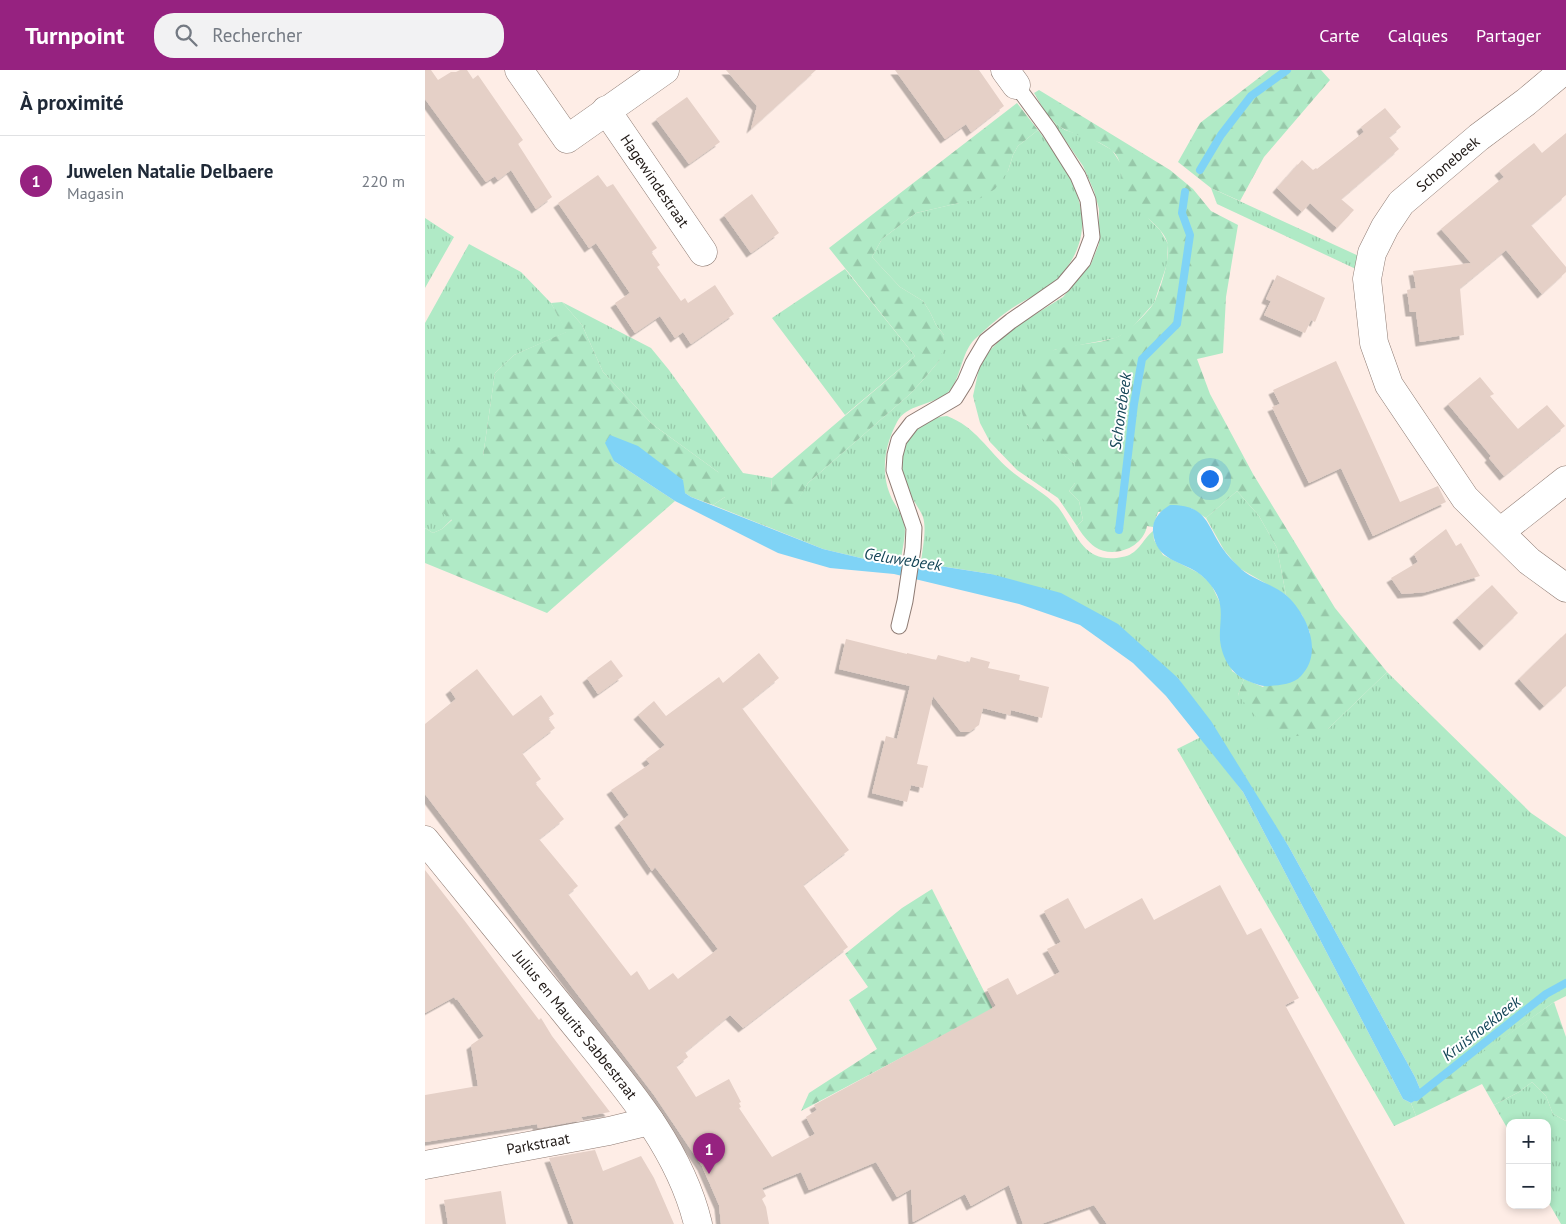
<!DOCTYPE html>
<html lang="fr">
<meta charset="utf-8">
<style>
:root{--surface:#fff;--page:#f2f2f3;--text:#1f2937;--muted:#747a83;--line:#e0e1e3;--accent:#962280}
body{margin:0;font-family:"PT Sans",sans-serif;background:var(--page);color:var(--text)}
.controls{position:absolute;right:15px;bottom:15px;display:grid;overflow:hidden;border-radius:10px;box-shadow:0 2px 8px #0003}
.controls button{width:45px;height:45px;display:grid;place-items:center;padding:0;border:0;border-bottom:1px solid var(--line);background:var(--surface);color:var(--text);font:25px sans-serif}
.you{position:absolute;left:784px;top:408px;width:18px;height:18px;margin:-12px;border:4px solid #fff;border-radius:50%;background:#1a73e8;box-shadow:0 0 0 8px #1a73e833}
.badge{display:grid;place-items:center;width:32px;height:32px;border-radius:50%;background:var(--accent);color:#fff;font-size:16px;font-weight:700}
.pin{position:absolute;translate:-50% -41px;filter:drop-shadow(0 1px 2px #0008)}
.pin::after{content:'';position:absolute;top:26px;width:18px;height:15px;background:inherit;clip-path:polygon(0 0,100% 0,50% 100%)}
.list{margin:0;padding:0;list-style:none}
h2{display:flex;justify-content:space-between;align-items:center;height:65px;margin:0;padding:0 20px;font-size:21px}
h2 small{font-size:16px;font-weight:400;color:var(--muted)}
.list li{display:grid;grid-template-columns:32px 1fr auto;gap:15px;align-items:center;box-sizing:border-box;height:90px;padding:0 20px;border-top:1px solid var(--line)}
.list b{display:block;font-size:19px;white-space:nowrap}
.list p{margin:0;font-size:16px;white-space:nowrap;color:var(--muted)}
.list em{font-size:16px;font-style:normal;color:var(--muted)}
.icon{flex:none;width:28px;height:28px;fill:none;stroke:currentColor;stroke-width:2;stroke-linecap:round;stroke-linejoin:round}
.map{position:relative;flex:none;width:1141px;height:1154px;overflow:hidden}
header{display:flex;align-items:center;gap:30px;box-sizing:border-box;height:70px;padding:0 25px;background:var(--accent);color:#fff}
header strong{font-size:24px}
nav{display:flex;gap:28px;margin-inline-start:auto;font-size:18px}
.search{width:350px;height:45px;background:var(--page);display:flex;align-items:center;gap:12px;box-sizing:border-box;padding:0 18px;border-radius:20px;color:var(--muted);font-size:19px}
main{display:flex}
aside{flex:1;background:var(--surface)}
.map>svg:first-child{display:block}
.grass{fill:url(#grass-tufts)}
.forest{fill:url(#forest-firs)}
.water{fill:#7fd3f6}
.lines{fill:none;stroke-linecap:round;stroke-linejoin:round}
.stream{stroke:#7fd3f6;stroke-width:8}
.building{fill:#e5d0c7;filter:url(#shadow)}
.service-casing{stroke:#8e7b73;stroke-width:17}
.minor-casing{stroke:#8e7b73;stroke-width:29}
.tertiary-casing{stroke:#8e7b73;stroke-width:29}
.service{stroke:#fff;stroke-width:15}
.minor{stroke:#fff;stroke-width:28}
.tertiary{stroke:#fff;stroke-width:28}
.labels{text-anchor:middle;stroke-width:4;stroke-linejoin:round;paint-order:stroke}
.street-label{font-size:15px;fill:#1f1815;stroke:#fff}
.water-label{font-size:16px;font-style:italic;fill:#144557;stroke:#fff}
</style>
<header>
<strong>Turnpoint</strong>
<div class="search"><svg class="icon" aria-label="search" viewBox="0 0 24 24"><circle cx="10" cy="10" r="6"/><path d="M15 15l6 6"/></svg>Rechercher</div>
<nav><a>Carte</a><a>Calques</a><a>Partager</a></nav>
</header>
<main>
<aside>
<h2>À proximité<small></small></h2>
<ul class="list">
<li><span class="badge">1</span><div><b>Juwelen Natalie Delbaere</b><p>Magasin</p></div><em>220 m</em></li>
</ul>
</aside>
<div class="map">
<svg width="1141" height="1154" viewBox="0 0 1141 1154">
<defs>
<pattern id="grass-tufts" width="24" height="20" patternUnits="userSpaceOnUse" patternTransform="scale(1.25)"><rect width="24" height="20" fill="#b0eac6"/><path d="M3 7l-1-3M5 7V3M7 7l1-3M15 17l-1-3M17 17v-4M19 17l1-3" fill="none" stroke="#97c8a9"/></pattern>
<pattern id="forest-firs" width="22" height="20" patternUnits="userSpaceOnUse" patternTransform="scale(1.25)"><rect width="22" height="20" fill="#b0eac6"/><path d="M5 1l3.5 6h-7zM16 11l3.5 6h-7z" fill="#97c8a9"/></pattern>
<filter id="shadow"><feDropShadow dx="-4.5" dy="4.5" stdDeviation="0" flood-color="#0004"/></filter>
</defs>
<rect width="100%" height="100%" fill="#feede6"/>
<path class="grass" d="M 627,51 L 640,60 L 666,68 L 687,80 L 696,94 L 697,108 L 724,149 L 735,160 L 743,174 L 742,194 L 729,233 L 704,261 L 691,268 L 629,280 L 602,354 L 650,394 L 650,413 L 644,421 L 654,431 L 658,450 L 652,456 L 633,428 L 592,400 L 565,372 L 555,353 L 548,326 L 555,294 L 566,279 L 585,260 L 638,227 L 666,194 L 674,174 L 674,139 L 669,121 L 658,96 Z
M 613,60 C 639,95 672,138 650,184 C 645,194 637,206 627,214 C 617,223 603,228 592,235 C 577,244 563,257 550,269 C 535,283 536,314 520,325 C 505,335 481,335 472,352 C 459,377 455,404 467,429 C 471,437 477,444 479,452 C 482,463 477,479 476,490 L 444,490 L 398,479 L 288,435 L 300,427 L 293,402 L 227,354 L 178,302 L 157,255 L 137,232 L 226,278 L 244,300 L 318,403 L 347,408 L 346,422 L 367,439 L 383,413 L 484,325 L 498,310 L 514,291 L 519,265 L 511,255 L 505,242 L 498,231 L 475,217 L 447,187 L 457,169 L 491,143 L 534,133 L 583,101 L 588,85 L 593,76 Z
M 786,118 L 936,187 L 933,200 L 792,134 Z
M 0,148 L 29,167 L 0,218 Z
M 44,174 L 96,202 L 126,233 L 142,262 L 89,285 L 70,303 L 58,386 L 27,449 L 17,459 L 8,463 L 0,458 L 0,253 Z
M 420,199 L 490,286 L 420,345 L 347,248 Z
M 522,346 C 551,357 562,380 585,400 C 600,413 619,422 633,437 C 645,452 652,476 670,485 C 678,489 689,489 697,487 C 713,485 717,470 728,461 L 729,470 L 738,485 L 774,503 L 786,514 L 797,537 L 796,553 L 807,601 L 819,609 L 813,625 L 903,659 L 962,602 L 1106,743 L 1141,767 L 1141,926 L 1129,932 L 998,1026 L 990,1007 L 864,777 L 753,608 L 566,504 L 496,493 C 497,480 502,460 498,447 C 495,439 485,426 481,417 C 479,411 475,401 476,394 C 477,368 496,348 522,346 Z
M 812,421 L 834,446 L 852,478 L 861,525 L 814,498 L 799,480 L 781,448 Z
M 776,667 L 818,722 L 978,1029 L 986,1033 L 991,1046 L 969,1056 L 752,679 Z
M 1107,1012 L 1121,1026 L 1128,1044 L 1141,1051 L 1141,1154 L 1136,1154 L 1122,1130 L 1122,1053 L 1085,1053 L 1085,1063 L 1069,1035 L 1094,1022 Z"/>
<path class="forest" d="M 844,0 L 896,0 L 905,10 L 839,87 L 815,131 L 786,118 L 753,92 L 775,53 Z
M 614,20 L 745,100 L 768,119 L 786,141 L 813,155 L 801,227 L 798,283 L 772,289 L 785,324 L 828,404 L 910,538 L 962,602 L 903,659 L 887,666 L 868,666 L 849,664 L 838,655 L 813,625 L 819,609 L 838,617 L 885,563 L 877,545 L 861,525 L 852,478 L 834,446 L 812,421 L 781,448 L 766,438 L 733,442 L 728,457 L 722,456 C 718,478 688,489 670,477 C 663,472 656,463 652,456 L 658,450 L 654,431 L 644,421 L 650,413 L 650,394 C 636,382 614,368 603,355 C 591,341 595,308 606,294 C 611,289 622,283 629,280 C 648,273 672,275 692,267 C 702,263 725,241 730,231 C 736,217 744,192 743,176 C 741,156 709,142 700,124 C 693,109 701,90 685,79 C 668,66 643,66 628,51 C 620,44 615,32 609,23 Z
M 592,33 L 613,60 L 593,76 L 588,85 L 583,101 L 570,119 L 556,128 L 491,143 L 457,169 L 447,187 L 475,217 L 498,231 L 505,242 L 511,255 L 519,265 L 518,280 L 514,291 L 498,310 L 484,325 L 383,413 L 368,439 L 357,439 L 350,436 L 346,422 L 347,408 L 490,286 L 404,178 Z
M 137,232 L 157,255 L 178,302 L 227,354 L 293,402 L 301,413 L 300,427 L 288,435 L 266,427 L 260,423 L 189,391 L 250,431 L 122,543 L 0,493 L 0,458 L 8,463 L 17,459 L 27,450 L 5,433 L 1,415 L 1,391 L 10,376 L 47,378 L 58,386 L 70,303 L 89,285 L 141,262 L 126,233 Z
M 507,819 L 568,939 L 376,1041 L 384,1023 L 452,979 L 424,930 L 443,917 L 420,884 L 477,838 Z
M 1129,932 L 1141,967 L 1141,1051 L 1128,1044 L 1121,1026 L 1107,1012 L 1094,1022 L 1069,1035 L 1057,1014 L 991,1046 L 986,1033 Z"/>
<path class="water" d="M 185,365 L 213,376 L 258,410 L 260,423 L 266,427 L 398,479 L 444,490 L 476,490 L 566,504 L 636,523 L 693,554 L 753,608 L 786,651 L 864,777 L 990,1007 L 998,1026 L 986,1033 L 978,1029 L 818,722 L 741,626 L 708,593 L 655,555 L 594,534 L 469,504 L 405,498 L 353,483 L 250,431 L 189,391 L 180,373 Z
M 745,435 C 782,435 781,454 798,479 C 802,485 808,491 813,496 C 826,510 847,513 861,525 C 882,544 899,582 876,606 C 869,614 855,615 845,616 C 837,617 831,614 823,611 C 806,604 797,588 795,570 C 794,554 799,540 792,525 C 788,517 783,511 776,505 C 757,490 731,492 728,462 C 727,449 735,441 745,435 Z"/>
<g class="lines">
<path class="stream" d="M 775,100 L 796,65 L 826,26 L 862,0
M 694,460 L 709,334 L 717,289 L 752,254 L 765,165 L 757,143 L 760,122
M 989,1025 L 991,1027 L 1121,924 L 1141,913"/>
</g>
<path class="building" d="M 0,0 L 6,0 L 13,10 L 26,2 L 31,2 L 35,0 L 42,0 L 48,9 L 53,5 L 98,70 L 93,74 L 127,127 L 111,139 L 86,100 L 73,110 L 70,106 L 61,112 L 0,29 Z
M 301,0 L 391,0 L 326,59 L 332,36 Z
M 470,0 L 554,0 L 579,36 L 546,62 L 541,54 L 520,69 Z
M 262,27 L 295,72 L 264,94 L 231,49 Z
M 960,38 L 976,57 L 964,67 L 974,79 L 916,129 L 929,140 L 912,158 L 885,133 L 877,142 L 852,118 L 877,90 L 888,100 L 891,98 L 892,99 L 939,62 L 936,57 Z
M 1141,63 L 1141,125 L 1106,155 L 1141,197 L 1141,202 L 1117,224 L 1081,180 L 1035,218 L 1039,265 L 995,272 L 991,242 L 985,242 L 982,220 L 991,218 L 988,201 L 1046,193 L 1016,159 L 1079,107 L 1074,101 L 1109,73 L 1117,83 Z
M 173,105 L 182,117 L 188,114 L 232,178 L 226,182 L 235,195 L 232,197 L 256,231 L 260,228 L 263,233 L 290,215 L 309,244 L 266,274 L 258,262 L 250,268 L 235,246 L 210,263 L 190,233 L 205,223 L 171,173 L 164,178 L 133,133 Z
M 327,124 L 354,163 L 326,183 L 299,145 Z
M 852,205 L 900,228 L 890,252 L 886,250 L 880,263 L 839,245 L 846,231 L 841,229 Z
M 911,291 L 975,432 L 1013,416 L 1021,432 L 948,466 L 916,398 L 884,413 L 847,337 L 855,334 L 848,320 Z
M 1055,307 L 1069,324 L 1065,326 L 1093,359 L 1122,335 L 1140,356 L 1079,406 L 1064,388 L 1066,386 L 1023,334 Z
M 1021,459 L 1031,476 L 1036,473 L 1055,506 L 1001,522 L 977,524 L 966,508 L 993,492 L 989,484 Z
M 1067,515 L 1093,543 L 1059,576 L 1032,548 Z
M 1141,563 L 1141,616 L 1119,636 L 1094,609 Z
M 421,569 L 482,584 L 482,583 L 511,590 L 513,585 L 544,593 L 546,587 L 565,592 L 563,598 L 595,605 L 594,610 L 624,617 L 617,648 L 586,640 L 585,645 L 558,638 L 554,655 L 544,662 L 536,662 L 508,626 L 492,694 L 503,696 L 498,718 L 486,715 L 482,732 L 447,723 L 461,666 L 472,669 L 485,616 L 414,599 Z
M 334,583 L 354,608 L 317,638 L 424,780 L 378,815 L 423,877 L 318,958 L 305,945 L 260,982 L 263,987 L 251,996 L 271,1027 L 304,1009 L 316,1032 L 314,1033 L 316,1037 L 314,1038 L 347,1087 L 390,1064 L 381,1047 L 392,1040 L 389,1035 L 571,936 L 562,919 L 583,908 L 592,925 L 635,902 L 622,879 L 636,872 L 619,841 L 643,828 L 660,859 L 717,828 L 729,850 L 795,815 L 822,865 L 836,858 L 874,928 L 860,935 L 980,1154 L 682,1154 L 669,1135 L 616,1154 L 598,1154 L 584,1115 L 546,1136 L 540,1124 L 488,1152 L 486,1119 L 472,1127 L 451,1092 L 384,1120 L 376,1102 L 337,1118 L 341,1126 L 337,1129 L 341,1137 L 344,1154 L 296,1154 L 294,1135 L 277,1096 L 229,1025 L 0,724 L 0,654 L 31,629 L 25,620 L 52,599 L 88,646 L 116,625 L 129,644 L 123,648 L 130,658 L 97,683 L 116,709 L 110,713 L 139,749 L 114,769 L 153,816 L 143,824 L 206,906 L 212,901 L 224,920 L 248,903 L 253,909 L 293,879 L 230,797 L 227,801 L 194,753 L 204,745 L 186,720 L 225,694 L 221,689 L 240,675 L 213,645 L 229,631 L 241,646 L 294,607 L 298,613 Z
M 186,590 L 198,606 L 173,624 L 162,608 Z
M 0,800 L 39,850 L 114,950 L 116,948 L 127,966 L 185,1042 L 156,1047 L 158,1050 L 113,1058 L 112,1054 L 0,1072 L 0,1025 L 53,1016 L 46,975 L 59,966 L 32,929 L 31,930 L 29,927 L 0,943 Z
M 170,1080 L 178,1101 L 216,1086 L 229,1108 L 249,1154 L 149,1154 L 124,1088 Z
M 76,1121 L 81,1154 L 23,1154 L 19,1130 Z"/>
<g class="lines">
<defs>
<path id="service" d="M 474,556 L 480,531 L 488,478 L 489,458 L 469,400 L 470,385 L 474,370 L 487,353 L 530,328 L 540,312 L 548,293 L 561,271 L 586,251 L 638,215 L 658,191 L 667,167 L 663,130 L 653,106 L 624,60 L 591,15"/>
<g id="minor">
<path d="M 94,0 L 142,69 L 240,0"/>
<path d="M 580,0 L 591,15"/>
<path d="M 1132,6 L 1101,32 L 1054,67 L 976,133 L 960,157 L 947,183 L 942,209 L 949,273 L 964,315 L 1040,428 L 1104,491 L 1141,518"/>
<path id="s1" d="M 181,40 L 278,182"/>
<path d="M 1075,462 L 1141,410"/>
<path id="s2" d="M 0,1095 L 184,1061 L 225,1051"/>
</g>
<g id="tertiary">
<path id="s3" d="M 0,770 C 46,827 93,884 139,941 C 191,1006 253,1071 273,1154"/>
</g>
</defs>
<use href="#service" class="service-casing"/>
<use href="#minor" class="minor-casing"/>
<use href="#tertiary" class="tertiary-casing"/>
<use href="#service" class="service"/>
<use href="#minor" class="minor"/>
<use href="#tertiary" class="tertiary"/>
</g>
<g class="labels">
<g class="street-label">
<text transform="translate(1023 94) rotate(-40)" y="5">Schonebeek</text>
<text dy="5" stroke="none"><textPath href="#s1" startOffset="86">Hagewindestraat</textPath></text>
<text dy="5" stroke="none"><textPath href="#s3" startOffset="238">Julius en Maurits Sabbestraat</textPath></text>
<text dy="5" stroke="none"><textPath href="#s2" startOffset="115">Parkstraat</textPath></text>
</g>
<g class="water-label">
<text transform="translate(695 341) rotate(-82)" y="6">Schonebeek</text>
<text transform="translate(478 489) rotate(9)" y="6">Geluwebeek</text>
<text transform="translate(1056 958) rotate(-38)" y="6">Kruishoekbeek</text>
</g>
</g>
</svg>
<div class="controls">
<button>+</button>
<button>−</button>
</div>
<div class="you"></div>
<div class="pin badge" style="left:284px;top:1104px">1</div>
</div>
</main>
